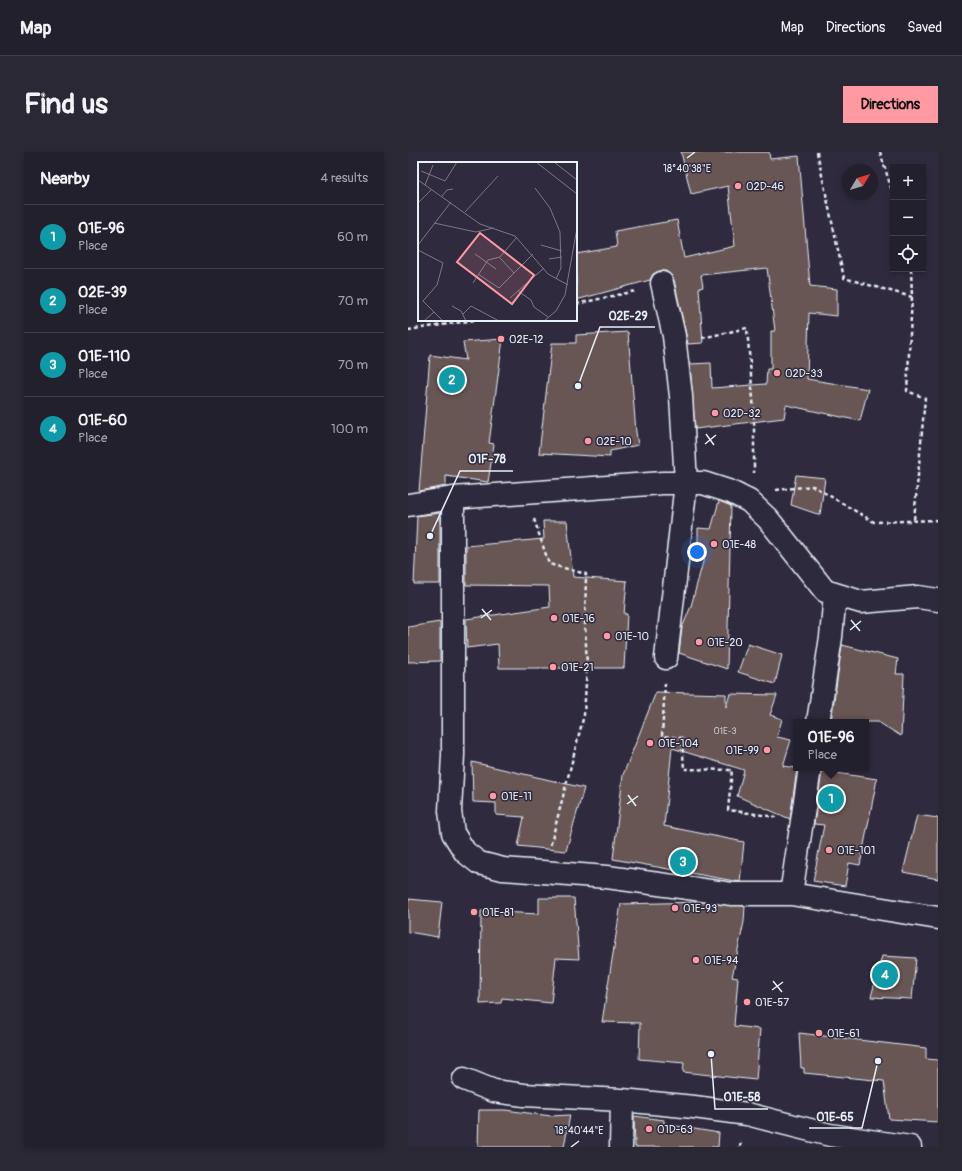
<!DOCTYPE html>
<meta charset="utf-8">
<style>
:root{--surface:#23202e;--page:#2b2836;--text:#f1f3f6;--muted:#a3a3aa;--line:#403e4a;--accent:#ff9aa2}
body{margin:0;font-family:Pangolin,sans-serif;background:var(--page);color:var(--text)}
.controls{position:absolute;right:12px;top:12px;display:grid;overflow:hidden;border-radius:0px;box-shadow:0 2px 6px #0003}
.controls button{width:36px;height:36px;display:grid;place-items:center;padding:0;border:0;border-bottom:1px solid var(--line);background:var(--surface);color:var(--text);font:20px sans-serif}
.compass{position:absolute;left:434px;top:12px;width:36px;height:36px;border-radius:50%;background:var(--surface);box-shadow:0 2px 6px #0003;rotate:52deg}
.you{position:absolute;left:289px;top:400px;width:14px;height:14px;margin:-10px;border:3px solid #fff;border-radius:50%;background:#1a73e8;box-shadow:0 0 0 6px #1a73e833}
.badge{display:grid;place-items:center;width:26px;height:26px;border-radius:50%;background:var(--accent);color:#fff;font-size:13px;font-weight:700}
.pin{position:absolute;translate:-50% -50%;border:2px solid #fff;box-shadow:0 1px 4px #0006}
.popup{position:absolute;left:385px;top:567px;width:76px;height:52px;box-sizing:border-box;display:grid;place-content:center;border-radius:0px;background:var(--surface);filter:drop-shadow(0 1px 3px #0005);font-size:13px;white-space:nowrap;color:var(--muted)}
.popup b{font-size:15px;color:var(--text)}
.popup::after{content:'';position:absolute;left:50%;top:100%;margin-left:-8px;border:8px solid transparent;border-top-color:var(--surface)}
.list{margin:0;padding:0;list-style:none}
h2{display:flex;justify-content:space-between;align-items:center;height:52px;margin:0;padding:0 16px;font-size:17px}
h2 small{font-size:13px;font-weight:400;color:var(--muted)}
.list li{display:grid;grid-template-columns:26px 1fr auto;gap:12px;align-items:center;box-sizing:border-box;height:64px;padding:0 16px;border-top:1px solid var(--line)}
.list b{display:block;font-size:15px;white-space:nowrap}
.list p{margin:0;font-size:13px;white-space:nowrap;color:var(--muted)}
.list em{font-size:13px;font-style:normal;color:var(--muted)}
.icon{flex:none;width:22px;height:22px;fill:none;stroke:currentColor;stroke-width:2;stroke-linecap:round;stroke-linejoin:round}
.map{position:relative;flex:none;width:530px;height:995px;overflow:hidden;border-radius:0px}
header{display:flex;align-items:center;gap:24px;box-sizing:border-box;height:56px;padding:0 20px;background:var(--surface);border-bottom:1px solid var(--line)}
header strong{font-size:19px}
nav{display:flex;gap:22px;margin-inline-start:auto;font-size:14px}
.intro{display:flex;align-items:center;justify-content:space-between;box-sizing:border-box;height:96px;padding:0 24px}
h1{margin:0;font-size:28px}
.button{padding:10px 18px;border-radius:0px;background:var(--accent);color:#111;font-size:14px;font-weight:700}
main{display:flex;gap:24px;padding:0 24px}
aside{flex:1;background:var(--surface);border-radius:0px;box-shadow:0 2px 6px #0003}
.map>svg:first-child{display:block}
.building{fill:#675755;stroke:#e8f1f8}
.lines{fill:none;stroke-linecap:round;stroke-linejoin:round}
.minor-casing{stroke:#e8f1f8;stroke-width:25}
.path{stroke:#e8f1f8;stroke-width:2.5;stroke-dasharray:4 3;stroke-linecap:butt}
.minor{stroke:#2f2a3d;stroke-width:22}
.ticks{fill:none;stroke:#e8f1f8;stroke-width:1.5}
.poi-dot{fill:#ff9aa2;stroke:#2f2a3d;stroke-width:1.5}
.labels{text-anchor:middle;stroke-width:3;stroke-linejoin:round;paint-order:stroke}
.number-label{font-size:9px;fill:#c8cacf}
.poi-label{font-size:11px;fill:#e8f1f8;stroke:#2f2a3d;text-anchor:start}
.inset-road{fill:none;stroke:#797a88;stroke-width:1}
.view{fill:#ff9aa2;fill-opacity:0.15;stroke:#ff9aa2;stroke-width:2}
.inset-edge{fill:none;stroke:#e8f1f8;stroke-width:2}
.ticks-label{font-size:10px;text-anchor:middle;fill:#e8f1f8;stroke:#2f2a3d;stroke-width:3;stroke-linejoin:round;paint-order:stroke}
.leader{fill:none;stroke:#e8f1f8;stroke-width:1.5}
.callout-dot{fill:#e8f1f8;stroke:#2f2a3d;stroke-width:1.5}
.callout-label{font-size:12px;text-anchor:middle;font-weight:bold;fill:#e8f1f8;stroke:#2f2a3d;stroke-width:3;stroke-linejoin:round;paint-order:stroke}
</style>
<header>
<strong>Map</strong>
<nav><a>Map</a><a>Directions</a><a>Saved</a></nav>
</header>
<div class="intro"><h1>Find us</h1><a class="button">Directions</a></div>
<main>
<aside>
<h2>Nearby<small>4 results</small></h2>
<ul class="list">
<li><span class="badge" style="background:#0f9aa8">1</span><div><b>01E-96</b><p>Place</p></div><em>60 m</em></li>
<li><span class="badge" style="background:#0f9aa8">2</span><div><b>02E-39</b><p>Place</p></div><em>70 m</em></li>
<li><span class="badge" style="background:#0f9aa8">3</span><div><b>01E-110</b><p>Place</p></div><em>70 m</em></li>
<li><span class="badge" style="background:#0f9aa8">4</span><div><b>01E-60</b><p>Place</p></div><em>100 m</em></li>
</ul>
</aside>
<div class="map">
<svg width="530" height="995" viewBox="0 0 530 995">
<rect width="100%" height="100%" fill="#2f2a3d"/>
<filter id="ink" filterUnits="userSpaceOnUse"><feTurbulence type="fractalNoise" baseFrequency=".025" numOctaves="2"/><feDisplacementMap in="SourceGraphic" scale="8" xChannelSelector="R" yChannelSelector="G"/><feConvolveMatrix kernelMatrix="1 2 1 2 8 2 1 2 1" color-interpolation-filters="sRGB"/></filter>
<g filter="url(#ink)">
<path class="building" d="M 273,0 L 361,0 L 362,7 L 391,4 L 402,134 L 429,137 L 429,164 L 401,161 L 399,227 L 460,237 L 452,269 L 378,253 L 376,266 L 287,277 L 282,212 L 303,211 L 304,236 L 358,232 L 359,217 L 363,217 L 363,179 L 367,179 L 359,116 L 293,123 L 295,135 L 291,136 L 295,191 L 280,192 L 266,128 L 263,123 L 258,119 L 251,119 L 245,122 L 242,128 L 168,148 L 168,102 L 209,95 L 207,79 L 269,68 L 276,106 L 327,94 L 320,34 L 283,42 Z
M 220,180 L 228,280 L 230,293 L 202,299 L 202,305 L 131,301 L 144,191 L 168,191 L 168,183 Z
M 95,187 L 81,291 L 86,292 L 80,330 L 38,324 L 38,334 L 11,339 L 22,203 L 58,208 L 55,190 Z
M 388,323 L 417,326 L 412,363 L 383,353 Z
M 311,349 L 323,354 L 319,517 L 271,501 L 274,476 L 283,454 L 296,406 L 290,406 L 290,376 L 303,377 Z
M 32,361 L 32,432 L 6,432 L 9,364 Z
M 135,369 L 159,369 L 165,425 L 219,429 L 216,462 L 219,462 L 216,516 L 91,516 L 90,492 L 59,496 L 58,467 L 142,455 L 141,434 L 58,433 L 58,394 L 136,387 Z
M 32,470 L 32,509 L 0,510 L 0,475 Z
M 340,492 L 374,503 L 367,532 L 330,520 Z
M 434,493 L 490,507 L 488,522 L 496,522 L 493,584 L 470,570 L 423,570 Z
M 248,540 L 318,542 L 318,555 L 322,542 L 369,543 L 362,563 L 374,567 L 369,585 L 383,588 L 375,614 L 389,616 L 382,667 L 329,644 L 336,618 L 264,596 L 256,674 L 336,690 L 332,730 L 205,707 L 215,623 Z
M 64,610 L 176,636 L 158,699 L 110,694 L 116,665 L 88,663 L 88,651 L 65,650 Z
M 414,619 L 469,627 L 452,713 L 441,711 L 437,734 L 405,729 L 416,673 L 406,672 Z
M 509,663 L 530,666 L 530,727 L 495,720 Z
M 131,746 L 166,746 L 171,807 L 148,806 L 143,851 L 94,846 L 93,851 L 72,852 L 73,759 L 131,762 Z
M 0,747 L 34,750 L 30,785 L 0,780 Z
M 294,750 L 337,754 L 336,770 L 324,825 L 330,826 L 326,874 L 352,877 L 348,928 L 275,920 L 276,911 L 231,907 L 232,871 L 194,870 L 213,752 Z
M 474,804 L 508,806 L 504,847 L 463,845 Z
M 391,881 L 518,896 L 518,907 L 530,908 L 530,970 L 481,967 L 476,929 L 396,921 L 396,916 L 393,916 Z
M 71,958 L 97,958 L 143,964 L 162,963 L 156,995 L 70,995 Z
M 226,964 L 256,968 L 256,972 L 311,981 L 310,995 L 227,995 Z"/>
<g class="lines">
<defs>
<path id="minor" d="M 254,131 L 266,184 L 273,244 L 278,331 L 258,506
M 45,346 L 45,603 L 42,659 L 45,681 L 57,700 L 71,711 L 95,717 L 199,725 L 324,742 L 383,742 L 530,766
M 0,353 L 45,346 L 255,331 L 295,331 L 323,340 L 341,349 L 360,367 L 417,439 L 453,450 L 510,445 L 530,448
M 410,570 L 423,485 L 427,442
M 383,742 L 402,616
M 56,927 L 86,939 L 116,943 L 214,948 L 286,955 L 339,962 L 422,983 L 502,995
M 213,995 L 214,948"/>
</defs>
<use href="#minor" class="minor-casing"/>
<path class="path" d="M 409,0 L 436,126 L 504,145
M 472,0 L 485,42
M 503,117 L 504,145 L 499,239 L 517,246 L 506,368
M 168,152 L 228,139
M 0,178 L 67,168
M 294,186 L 339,176 L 346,259 L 346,321
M 368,338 L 405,334 L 466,370 L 530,368
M 126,367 L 141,412 L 178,422 L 177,472 L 179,515 L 176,563 L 142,695
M 257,531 L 254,584 L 274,586 L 276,617 L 324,618 L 320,658 L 368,665
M 332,995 L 333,988"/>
<use href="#minor" class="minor"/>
</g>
</g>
<path class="ticks" d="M 279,6 L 287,0M 298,282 L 306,293M 297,292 L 308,283M 74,457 L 83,468M 73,466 L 84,458M 443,468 L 452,479M 442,478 L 453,469M 220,643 L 228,654M 219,652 L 230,644M 365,829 L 374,840M 364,838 L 375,830M 163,995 L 171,989"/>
<g class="poi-dot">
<circle cx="330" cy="34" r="4"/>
<circle cx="93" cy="187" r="4"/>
<circle cx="369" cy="221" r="4"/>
<circle cx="307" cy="261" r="4"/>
<circle cx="180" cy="289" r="4"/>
<circle cx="306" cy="392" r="4"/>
<circle cx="146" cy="466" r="4"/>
<circle cx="199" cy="484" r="4"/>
<circle cx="291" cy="490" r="4"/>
<circle cx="145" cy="515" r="4"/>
<circle cx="242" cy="591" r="4"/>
<circle cx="359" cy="598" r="4"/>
<circle cx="85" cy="644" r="4"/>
<circle cx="421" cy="698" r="4"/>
<circle cx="267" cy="756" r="4"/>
<circle cx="66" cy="760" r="4"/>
<circle cx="288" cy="808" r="4"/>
<circle cx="339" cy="850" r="4"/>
<circle cx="411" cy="881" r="4"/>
<circle cx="241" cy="977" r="4"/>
</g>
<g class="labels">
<g class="number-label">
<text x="317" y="582">01E-3</text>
</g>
<g class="poi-label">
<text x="338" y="38">02D-46</text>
<text x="101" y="191">02E-12</text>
<text x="377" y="225">02D-33</text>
<text x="315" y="265">02D-32</text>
<text x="188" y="293">02E-10</text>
<text x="314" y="396">01E-48</text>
<text x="154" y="470">01E-16</text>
<text x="207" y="488">01E-10</text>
<text x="299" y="494">01E-20</text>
<text x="153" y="519">01E-21</text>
<text x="250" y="595">01E-104</text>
<text x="351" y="602" text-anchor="end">01E-99</text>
<text x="93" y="648">01E-11</text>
<text x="429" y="702">01E-101</text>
<text x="275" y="760">01E-93</text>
<text x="74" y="764">01E-81</text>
<text x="296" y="812">01E-94</text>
<text x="347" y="854">01E-57</text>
<text x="419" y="885">01E-61</text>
<text x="249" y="981">01D-63</text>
</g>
</g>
<g transform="translate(10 10)">
<rect width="159" height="159" fill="#2f2a3d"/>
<path class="inset-road" d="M 118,0 L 159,32M 136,0 L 159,18M 3,9 L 27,19 L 39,0M 0,18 L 62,62 L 97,74 L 130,112 L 150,123M 7,23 L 15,3M 117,26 L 132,46 L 142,70 L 143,106 L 138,117M 24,34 L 29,28 L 35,27M 0,41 L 13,28M 47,50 L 80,14M 16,61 L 58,70 L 76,66M 0,83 L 33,40M 123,83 L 144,89M 0,88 L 25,101 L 19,123 L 5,139 L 25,159M 57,92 L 78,107M 82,96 L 96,111M 131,97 L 144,95M 60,112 L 81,126 L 115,92M 55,121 L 70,98 L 82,95 L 99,75M 100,129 L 113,138 L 116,145 L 130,155M 92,136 L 126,106M 34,144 L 43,149 L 48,159M 45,152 L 53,144 L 81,159M 6,159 L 16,150M 126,159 L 138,149 L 147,133 L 159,66"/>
<path class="view" d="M 62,71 L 116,113 L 94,142 L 39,100 Z"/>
<rect width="159" height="159" class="inset-edge"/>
</g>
<g class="ticks-label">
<text x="279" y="20">18°40'38"E</text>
<text x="171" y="982">18°40'44"E</text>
</g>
<path class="leader" d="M170 234L192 175H247M22 384L52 319H105M303 902L307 957H360M470 909L454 976H401"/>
<g class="callout-dot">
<circle cx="170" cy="234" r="4"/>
<circle cx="22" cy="384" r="4"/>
<circle cx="303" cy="902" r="4"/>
<circle cx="470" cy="909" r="4"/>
</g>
<g class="callout-label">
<text x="220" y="168">02E-29</text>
<text x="79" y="311">01F-78</text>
<text x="334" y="949">01E-58</text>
<text x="427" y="969">01E-65</text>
</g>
</svg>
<div class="controls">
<button>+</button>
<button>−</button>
<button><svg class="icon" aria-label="locate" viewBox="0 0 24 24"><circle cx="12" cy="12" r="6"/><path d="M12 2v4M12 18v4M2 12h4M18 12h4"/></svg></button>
</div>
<svg class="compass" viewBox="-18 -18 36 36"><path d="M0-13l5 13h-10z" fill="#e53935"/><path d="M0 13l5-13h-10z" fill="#a3a3aa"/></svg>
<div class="you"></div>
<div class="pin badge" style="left:423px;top:647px;background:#0f9aa8">1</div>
<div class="popup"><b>01E-96</b>Place</div>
<div class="pin badge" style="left:44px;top:228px;background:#0f9aa8">2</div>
<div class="pin badge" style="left:275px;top:710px;background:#0f9aa8">3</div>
<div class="pin badge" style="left:477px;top:823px;background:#0f9aa8">4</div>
</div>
</main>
